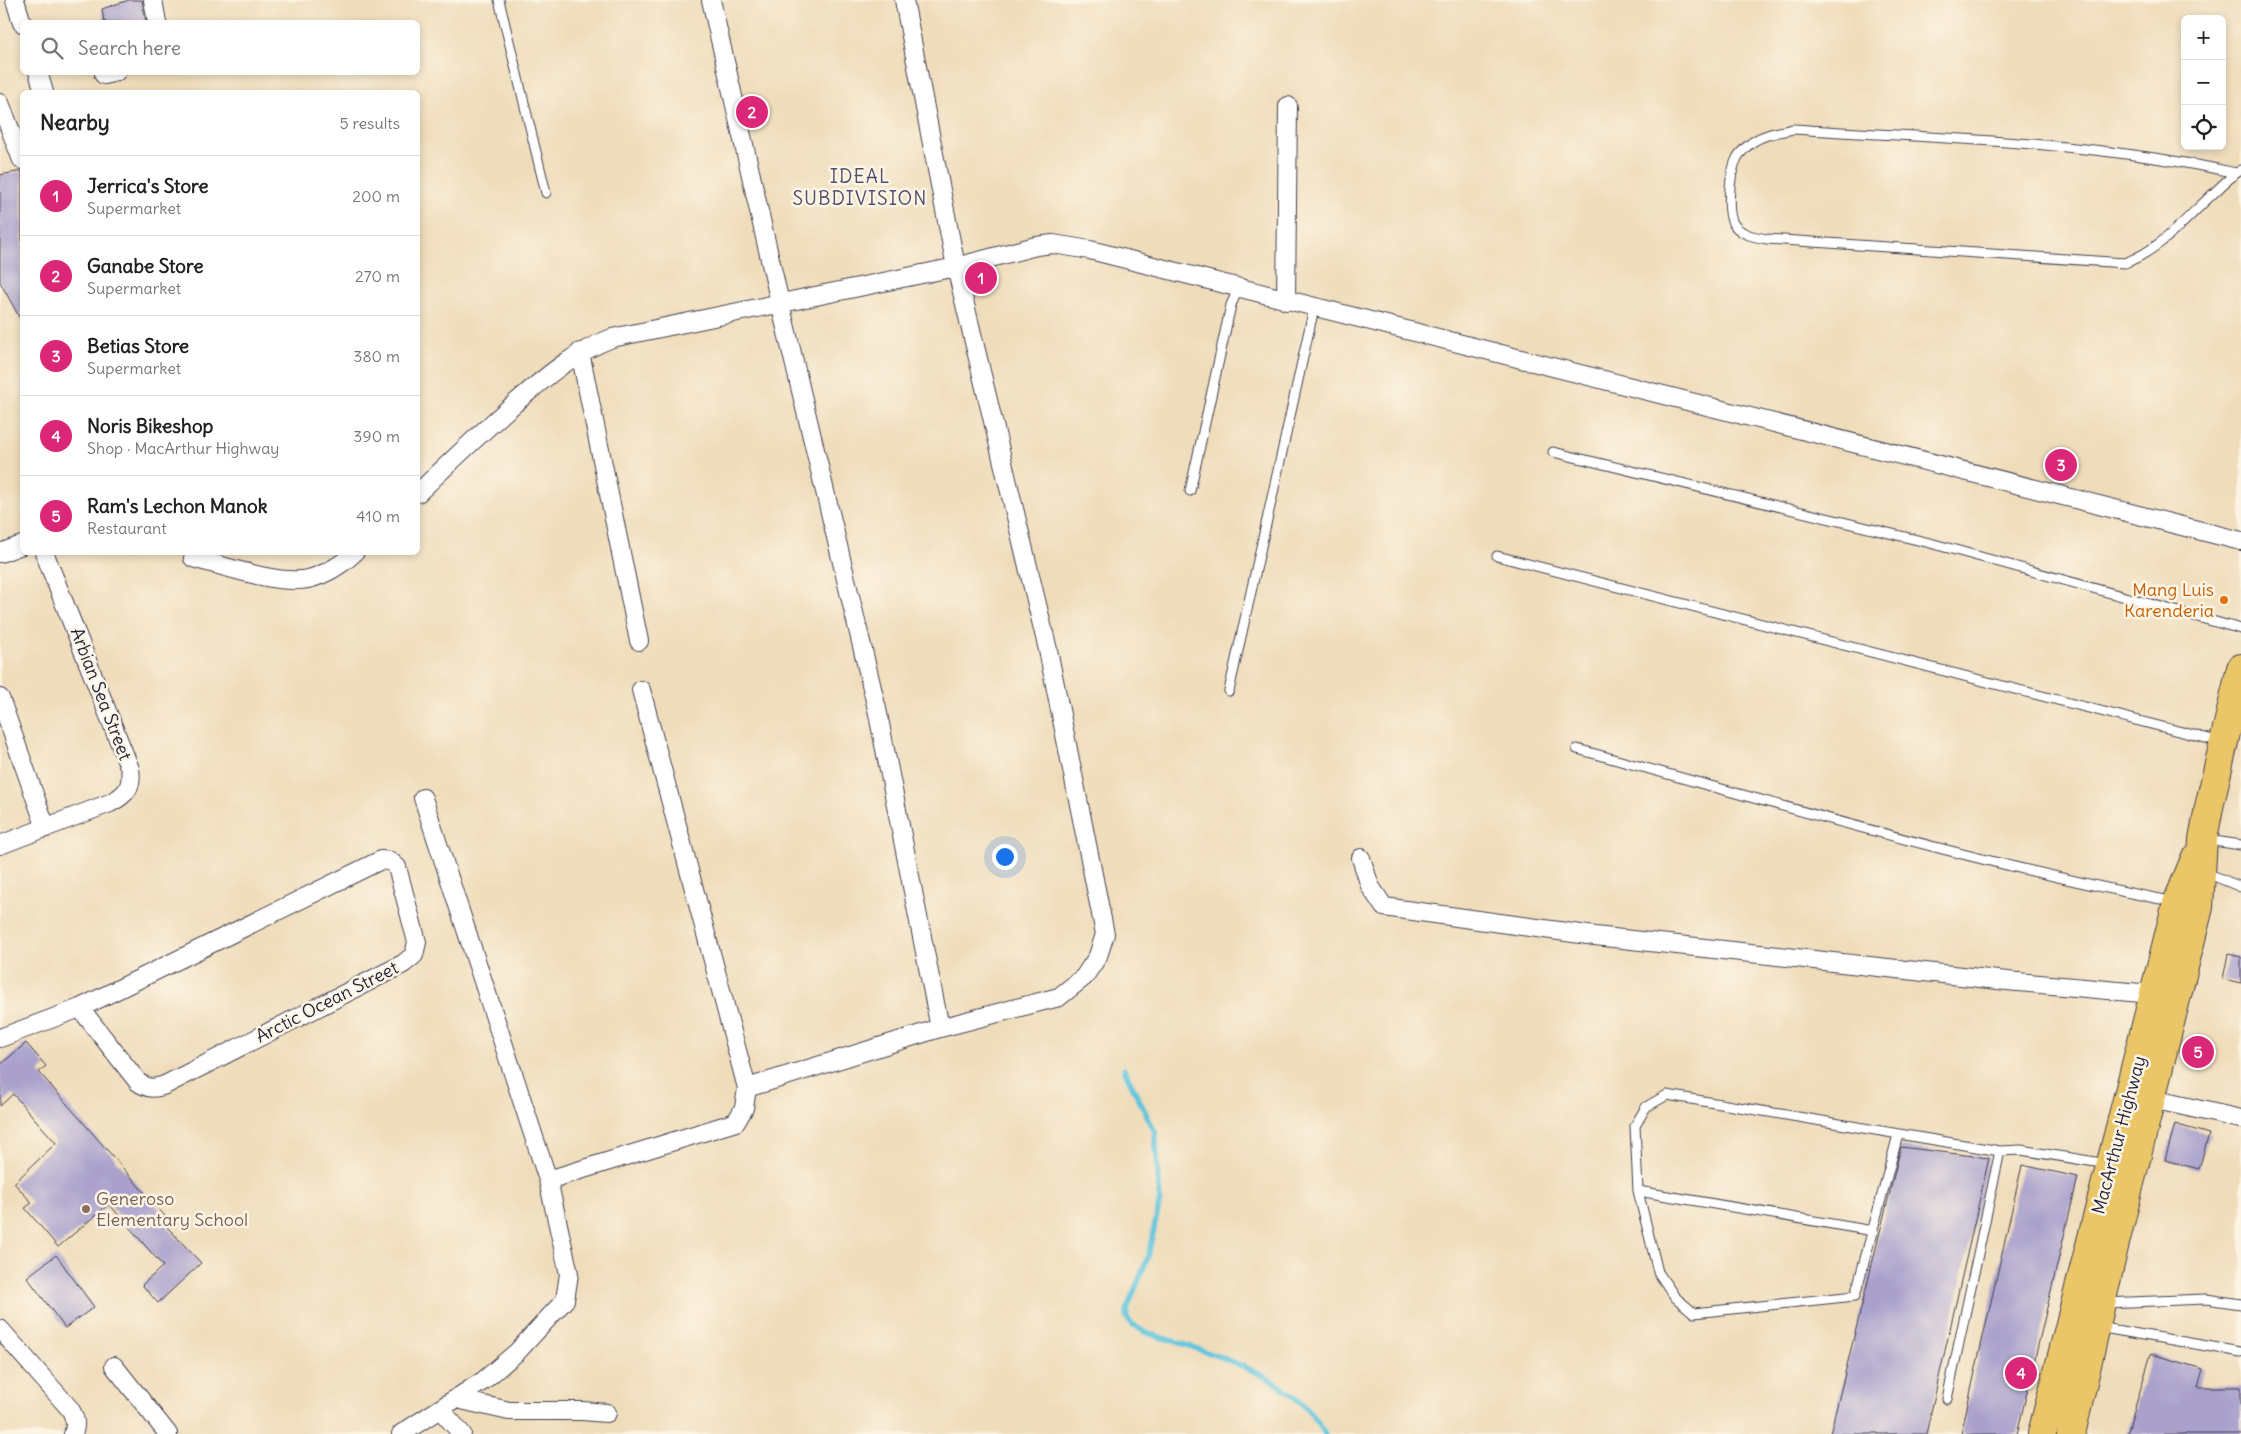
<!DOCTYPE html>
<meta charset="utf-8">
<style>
:root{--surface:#fff;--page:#f2f2f2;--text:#222;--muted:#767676;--line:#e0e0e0;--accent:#db2777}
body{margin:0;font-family:Delius,sans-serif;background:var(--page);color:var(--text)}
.controls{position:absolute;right:15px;top:15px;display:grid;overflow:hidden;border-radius:8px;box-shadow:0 2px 8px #0003}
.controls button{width:45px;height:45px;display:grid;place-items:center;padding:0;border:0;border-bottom:1px solid var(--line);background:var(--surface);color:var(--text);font:25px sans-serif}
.you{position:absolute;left:1004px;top:856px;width:18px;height:18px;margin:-12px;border:4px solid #fff;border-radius:50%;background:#1a73e8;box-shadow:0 0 0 8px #1a73e833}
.badge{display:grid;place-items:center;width:32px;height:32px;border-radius:50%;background:var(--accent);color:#fff;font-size:16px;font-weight:700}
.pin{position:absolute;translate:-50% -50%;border:2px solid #fff;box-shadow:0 1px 5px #0006}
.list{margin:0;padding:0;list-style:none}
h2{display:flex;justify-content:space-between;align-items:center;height:65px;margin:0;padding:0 20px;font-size:21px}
h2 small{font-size:16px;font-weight:400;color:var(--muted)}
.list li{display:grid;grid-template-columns:32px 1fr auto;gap:15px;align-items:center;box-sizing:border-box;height:80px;padding:0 20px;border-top:1px solid var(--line)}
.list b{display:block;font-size:19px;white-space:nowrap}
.list p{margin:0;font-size:16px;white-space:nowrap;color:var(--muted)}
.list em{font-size:16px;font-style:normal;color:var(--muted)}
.icon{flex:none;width:28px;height:28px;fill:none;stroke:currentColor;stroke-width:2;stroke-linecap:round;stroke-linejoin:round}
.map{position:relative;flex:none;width:2241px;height:1434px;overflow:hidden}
.search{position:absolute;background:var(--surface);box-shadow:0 2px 8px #0003;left:20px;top:20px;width:400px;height:55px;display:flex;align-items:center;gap:12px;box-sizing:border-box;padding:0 18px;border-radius:8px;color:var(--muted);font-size:19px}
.panel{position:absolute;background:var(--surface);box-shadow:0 2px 8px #0003;left:20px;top:90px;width:400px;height:465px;border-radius:8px}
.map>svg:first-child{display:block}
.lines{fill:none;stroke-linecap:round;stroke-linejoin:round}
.stream{stroke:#60c5de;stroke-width:5.5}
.building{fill:#a9a1cc}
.lane-casing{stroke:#413e4e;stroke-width:11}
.street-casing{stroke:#413e4e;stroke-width:20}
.highway-casing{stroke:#413e4e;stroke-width:30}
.lane{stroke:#fff;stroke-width:9}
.street{stroke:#fff;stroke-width:18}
.highway{stroke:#ebc669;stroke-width:28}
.food-dot{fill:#e8710a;stroke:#fcf5e5;stroke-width:2}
.education-dot{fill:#8d6e63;stroke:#fcf5e5;stroke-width:2}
.labels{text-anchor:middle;stroke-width:5;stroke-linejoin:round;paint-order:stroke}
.food-label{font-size:18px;fill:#c56008;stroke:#fcf5e5;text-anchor:end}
.street-label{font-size:18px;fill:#22223b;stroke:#fcf5e5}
.education-label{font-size:18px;fill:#785e54;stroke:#fcf5e5;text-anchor:start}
.neighbourhood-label{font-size:19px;letter-spacing:1px;fill:#514e6e;stroke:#fcf5e5}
</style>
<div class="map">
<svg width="2241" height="1434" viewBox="0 0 2241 1434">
<rect width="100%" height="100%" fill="#fcf5e5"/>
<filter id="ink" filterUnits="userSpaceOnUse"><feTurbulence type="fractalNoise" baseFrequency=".02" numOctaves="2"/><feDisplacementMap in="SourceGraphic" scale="10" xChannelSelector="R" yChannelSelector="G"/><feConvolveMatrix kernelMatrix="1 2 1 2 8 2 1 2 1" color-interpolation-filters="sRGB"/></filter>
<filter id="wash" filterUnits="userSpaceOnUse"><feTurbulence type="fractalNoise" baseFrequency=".0096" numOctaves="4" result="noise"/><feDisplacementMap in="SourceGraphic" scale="20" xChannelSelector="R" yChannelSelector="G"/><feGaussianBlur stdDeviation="1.12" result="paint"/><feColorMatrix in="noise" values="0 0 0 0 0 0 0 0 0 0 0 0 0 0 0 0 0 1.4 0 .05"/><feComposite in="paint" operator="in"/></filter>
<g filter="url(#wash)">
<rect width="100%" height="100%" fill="#efdcba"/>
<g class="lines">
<path class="stream" d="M 1124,1069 L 1155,1132 L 1160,1200 L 1148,1257 L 1128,1306 L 1126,1317 C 1138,1334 1161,1337 1180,1343 C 1233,1361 1297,1381 1325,1434"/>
</g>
<g id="blocks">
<path class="building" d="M 129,0 L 142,0 L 146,22 L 104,22 L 102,9 Z
M 22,171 L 22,322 L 0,282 L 0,175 Z
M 2228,954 L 2241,957 L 2241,983 L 2223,979 Z
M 26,1043 L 46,1066 L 39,1072 L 171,1223 L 167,1227 L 201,1263 L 158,1303 L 142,1285 L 163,1266 L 109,1204 L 58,1247 L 25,1208 L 32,1203 L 14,1183 L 56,1143 L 13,1094 L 0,1106 L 0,1065 Z
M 2175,1124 L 2209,1134 L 2199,1169 L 2165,1160 Z
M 1901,1147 L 1989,1158 L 1926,1434 L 1830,1434 Z
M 2022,1165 L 2078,1177 L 2017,1434 L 1961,1434 Z
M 56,1255 L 94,1307 L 65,1328 L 27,1277 Z
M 2151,1354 L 2203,1369 L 2198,1387 L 2241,1387 L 2241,1434 L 2127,1434 Z"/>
</g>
</g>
<g filter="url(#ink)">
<use href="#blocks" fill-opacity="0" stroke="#413e4e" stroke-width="1"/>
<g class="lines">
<defs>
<path id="lane" d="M 499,0 L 546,193
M 2236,173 C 2091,141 1942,139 1794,129 C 1780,132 1762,134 1750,144 C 1746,147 1739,154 1737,158 C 1730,171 1725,215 1735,226 C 1743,235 1755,237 1767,239 L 2125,263 C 2163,248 2185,219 2215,192 C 2223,184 2231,176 2241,170
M 1553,452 L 1930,543 L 2241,629
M 1190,491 L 1231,305 L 1238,289
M 1497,556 L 2221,742
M 1229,691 L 1314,308
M 1577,749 C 1775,803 1973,863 2175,902
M 2207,840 L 2241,845
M 2204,872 L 2241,887
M 1898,1135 L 1855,1296 L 1694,1313 L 1675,1297 L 1658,1272 L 1638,1191 L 1635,1126 L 1646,1107 L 1667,1095 L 2000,1151 L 2021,1150 L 2108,1164
M 1638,1191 L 1873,1231
M 2104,1303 L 2206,1299 L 2241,1304
M 2098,1327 L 2241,1352
M 1947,1399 L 2000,1151"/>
<path id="street" d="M 15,0 L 22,23
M 153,0 L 157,22
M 711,0 L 780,303 L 877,709 L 940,1028
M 38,72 L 44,92
M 104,75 L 116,72
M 0,103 L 22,160
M 1286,301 L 1288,106
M 580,352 L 639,641
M 418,493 C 449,463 480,433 514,404 C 547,376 571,354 612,338 L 956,267 L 1036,246 L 1053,244 L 1090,250 L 2241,541
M 0,553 L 22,545
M 193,558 C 224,566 278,585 308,579 C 325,575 343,564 355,552
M 0,698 L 46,828
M 0,845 L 110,803 C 126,795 133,787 130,769 L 44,552
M 1361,858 L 1370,886 L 1384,907 L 1595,936 L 2007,981 L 2164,995
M 0,1038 L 80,1008 L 381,860 L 390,861 L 397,867 L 417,942 L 414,955 L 403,964 L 165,1085 C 154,1089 148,1089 138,1082 L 80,1008
M 747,1088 L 940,1028 L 1059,997 L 1084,977 L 1098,956 L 1105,934 L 1048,650 L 956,267 L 904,0
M 2152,1099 L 2241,1119
M 548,1180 L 736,1122 L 744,1108 L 747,1088 L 641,690
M 0,1329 L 70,1409 C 75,1417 77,1425 73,1434
M 114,1366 L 168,1434
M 457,1399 L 509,1411 L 582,1411 L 607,1413
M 440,1409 L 462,1434
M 401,1434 L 483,1381 L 517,1352 L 565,1300 L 569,1274 L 548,1180 L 423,798"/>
<path id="highway" d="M 2042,1434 L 2177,903 L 2195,859
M 2071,1434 L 2115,1243 L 2199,907 L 2203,839 L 2209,807 L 2241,668"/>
</defs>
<use href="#lane" class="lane-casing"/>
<use href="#street" class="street-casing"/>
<use href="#highway" class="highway-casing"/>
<use href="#lane" class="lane"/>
<use href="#street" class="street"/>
<use href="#highway" class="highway"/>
</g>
</g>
<circle class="food-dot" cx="2224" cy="600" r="5"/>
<circle class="education-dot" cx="86" cy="1209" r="5"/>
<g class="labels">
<g class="food-label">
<text x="2214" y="596">Mang Luis<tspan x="2214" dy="21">Karenderia</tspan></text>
</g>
<g class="street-label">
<text transform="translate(101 694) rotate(69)" y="6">Arbian Sea Street</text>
<text transform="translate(327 1002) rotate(-27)" y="6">Arctic Ocean Street</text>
<text transform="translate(2119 1135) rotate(-75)" y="6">MacArthur Highway</text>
</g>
<g class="education-label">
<text x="96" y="1205">Generoso<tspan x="96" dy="21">Elementary School</tspan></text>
</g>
<g class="neighbourhood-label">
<text x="860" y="183">IDEAL<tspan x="860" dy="22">SUBDIVISION</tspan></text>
</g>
</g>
</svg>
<div class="controls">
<button>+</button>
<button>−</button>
<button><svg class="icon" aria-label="locate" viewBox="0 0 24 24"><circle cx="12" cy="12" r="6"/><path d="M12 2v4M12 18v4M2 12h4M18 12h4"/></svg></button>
</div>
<div class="you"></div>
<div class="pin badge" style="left:981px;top:278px">1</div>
<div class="pin badge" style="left:752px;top:112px">2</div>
<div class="pin badge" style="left:2061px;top:465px">3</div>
<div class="pin badge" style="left:2021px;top:1373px">4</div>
<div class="pin badge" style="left:2198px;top:1052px">5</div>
<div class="search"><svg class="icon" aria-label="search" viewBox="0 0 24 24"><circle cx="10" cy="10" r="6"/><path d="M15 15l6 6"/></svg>Search here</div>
<section class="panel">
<h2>Nearby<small>5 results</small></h2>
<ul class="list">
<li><span class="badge">1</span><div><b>Jerrica's Store</b><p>Supermarket</p></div><em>200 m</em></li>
<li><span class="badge">2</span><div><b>Ganabe Store</b><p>Supermarket</p></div><em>270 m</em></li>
<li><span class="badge">3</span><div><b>Betias Store</b><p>Supermarket</p></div><em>380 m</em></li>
<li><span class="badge">4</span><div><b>Noris Bikeshop</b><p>Shop · MacArthur Highway</p></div><em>390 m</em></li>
<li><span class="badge">5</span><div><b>Ram's Lechon Manok</b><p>Restaurant</p></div><em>410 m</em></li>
</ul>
</section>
</div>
